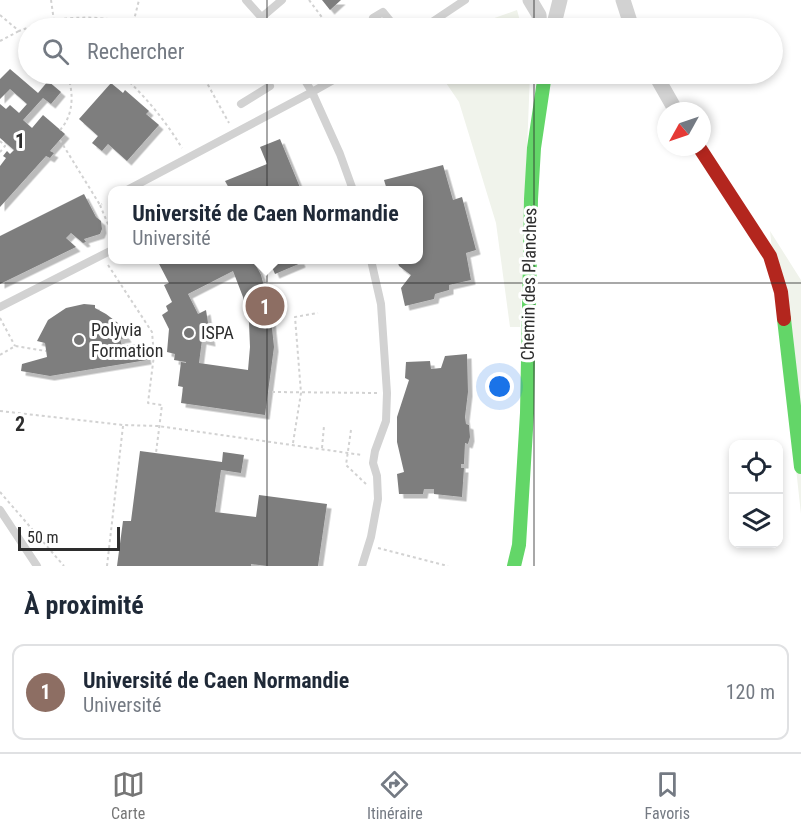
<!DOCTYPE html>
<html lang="fr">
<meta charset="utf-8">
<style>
:root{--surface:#fff;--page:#f6f6f7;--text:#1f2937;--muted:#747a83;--line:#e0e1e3;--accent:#767676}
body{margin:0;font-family:"Roboto Condensed",sans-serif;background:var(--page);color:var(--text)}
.controls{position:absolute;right:18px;bottom:18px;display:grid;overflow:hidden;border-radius:12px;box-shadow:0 3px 9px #0003}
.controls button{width:54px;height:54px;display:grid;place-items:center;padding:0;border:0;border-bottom:2px solid var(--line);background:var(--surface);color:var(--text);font:30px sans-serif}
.compass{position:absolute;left:657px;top:102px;width:54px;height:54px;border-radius:50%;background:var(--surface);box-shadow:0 3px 9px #0003;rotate:230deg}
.scale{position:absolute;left:18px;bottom:15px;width:102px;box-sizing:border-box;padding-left:6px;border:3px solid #2d2d2d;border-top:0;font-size:16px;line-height:21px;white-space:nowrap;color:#2d2d2d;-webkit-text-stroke:4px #fff;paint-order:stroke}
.you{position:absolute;left:500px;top:387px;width:21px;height:21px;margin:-15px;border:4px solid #fff;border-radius:50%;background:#1a73e8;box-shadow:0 0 0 9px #1a73e833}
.badge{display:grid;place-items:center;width:39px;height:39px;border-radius:50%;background:var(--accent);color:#fff;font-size:20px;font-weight:700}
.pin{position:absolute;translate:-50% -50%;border:3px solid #fff;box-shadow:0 2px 6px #0006}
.popup{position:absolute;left:108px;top:186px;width:315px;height:78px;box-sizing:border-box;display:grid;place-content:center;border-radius:12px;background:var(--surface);filter:drop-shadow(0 2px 4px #0005);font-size:20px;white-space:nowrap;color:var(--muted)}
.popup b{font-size:22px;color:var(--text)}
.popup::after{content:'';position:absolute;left:50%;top:100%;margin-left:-12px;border:12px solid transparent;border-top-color:var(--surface)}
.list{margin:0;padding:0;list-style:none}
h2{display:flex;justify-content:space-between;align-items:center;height:78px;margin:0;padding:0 24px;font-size:26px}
h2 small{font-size:20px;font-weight:400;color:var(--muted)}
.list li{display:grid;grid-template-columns:39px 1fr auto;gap:18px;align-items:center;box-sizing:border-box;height:96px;margin:0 12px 12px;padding:0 12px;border:2px solid var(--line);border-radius:12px}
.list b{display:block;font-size:22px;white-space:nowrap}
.list p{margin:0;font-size:20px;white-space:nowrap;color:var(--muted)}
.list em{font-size:20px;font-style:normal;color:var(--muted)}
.icon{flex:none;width:33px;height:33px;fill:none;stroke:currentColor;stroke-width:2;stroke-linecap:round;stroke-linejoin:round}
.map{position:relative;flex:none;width:801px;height:566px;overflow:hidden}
.search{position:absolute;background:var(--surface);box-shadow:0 3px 9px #0003;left:18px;right:18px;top:18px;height:66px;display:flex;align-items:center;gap:15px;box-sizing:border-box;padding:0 21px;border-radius:33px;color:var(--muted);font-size:22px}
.sheet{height:186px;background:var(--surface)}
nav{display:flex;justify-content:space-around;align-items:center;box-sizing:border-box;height:84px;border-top:2px solid var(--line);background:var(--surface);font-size:16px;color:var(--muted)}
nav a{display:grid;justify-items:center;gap:3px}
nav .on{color:var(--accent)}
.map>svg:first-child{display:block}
.green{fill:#f0f3eb}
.building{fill:#7e7e7e;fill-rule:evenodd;filter:url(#shadow)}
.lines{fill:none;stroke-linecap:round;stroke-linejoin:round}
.path{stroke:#d2d2d2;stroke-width:2;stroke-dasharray:3 3;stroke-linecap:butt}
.lane{stroke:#d2d2d2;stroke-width:8}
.street{stroke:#d2d2d2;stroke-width:15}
.fast{stroke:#63d668;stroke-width:14}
.jam{stroke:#b3261e;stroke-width:14}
.grid{fill:none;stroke:#2d2d2d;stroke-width:1.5;stroke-opacity:0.55}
.poi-dot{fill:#767676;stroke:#fff;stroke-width:2}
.labels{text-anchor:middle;stroke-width:6;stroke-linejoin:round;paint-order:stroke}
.street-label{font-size:18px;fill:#2d2d2d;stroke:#fff}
.poi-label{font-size:18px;fill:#2d2d2d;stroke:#fff;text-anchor:start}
.grid-label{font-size:20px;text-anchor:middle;font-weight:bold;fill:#2d2d2d;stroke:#fff;stroke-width:6;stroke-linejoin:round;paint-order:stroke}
</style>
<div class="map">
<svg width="801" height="566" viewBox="0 0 801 566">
<defs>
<filter id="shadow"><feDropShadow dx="4.5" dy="4.5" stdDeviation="0" flood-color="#0004"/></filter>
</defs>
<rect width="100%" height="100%" fill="#fff"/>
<path class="green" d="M 517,10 L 522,28 L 466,28 Z
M 440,74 L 530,74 L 520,327 L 510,327 L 496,223 L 459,102 Z
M 770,231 L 801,280 L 801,514 Z"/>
<path class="building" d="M 322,0 L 341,0 L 330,10 Z
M 10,69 L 38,93 L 48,81 L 61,92 L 51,104 L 43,98 L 23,120 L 32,128 L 43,115 L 65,134 L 50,151 L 54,153 L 50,158 L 46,156 L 0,207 L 0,166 L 6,158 L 3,156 L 7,151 L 10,154 L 14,150 L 0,138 L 0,104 L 6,109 L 10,105 L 19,113 L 27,104 L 10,89 L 0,99 L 0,79 Z
M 111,83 L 123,93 L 125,90 L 149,111 L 146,114 L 159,125 L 127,161 L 108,144 L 102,151 L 92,143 L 98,136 L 79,119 Z
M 280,139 L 301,190 L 230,190 L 225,181 L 267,164 L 260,147 Z
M 443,165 L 453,200 L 462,197 L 476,250 L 466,253 L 471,280 L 449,285 L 449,290 L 435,294 L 434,299 L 405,306 L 401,288 L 411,275 L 399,266 L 397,260 L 418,260 L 418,190 L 387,190 L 384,180 Z
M 84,194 L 96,217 L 101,221 L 102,229 L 100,234 L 84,239 L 86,242 L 83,243 L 71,233 L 66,238 L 76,247 L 0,284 L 0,236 Z
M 157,260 L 253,260 L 261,275 L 270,309 L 274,347 L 265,415 L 181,403 L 183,387 L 178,386 L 181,362 L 186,363 L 186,362 L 174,360 L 175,354 L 167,352 L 169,329 L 162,315 L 168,311 L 166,306 L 172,302 L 164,285 L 169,283 ZM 233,271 L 243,297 L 249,323 L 250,347 L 248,370 L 199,363 L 202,340 L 211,342 L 206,310 L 198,314 L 188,294 Z
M 269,260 L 300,260 L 301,263 L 275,274 Z
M 84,304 L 95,305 L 95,308 L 106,314 L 118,323 L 127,338 L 120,339 L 122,346 L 144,343 L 147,360 L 50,376 L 21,371 L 22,364 L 47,357 L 45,343 L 37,341 L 48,320 L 66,308 Z
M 467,354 L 468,392 L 465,417 L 466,424 L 469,425 L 470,437 L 468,444 L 465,443 L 464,464 L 461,464 L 461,468 L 464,468 L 462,497 L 434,494 L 434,489 L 424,489 L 423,494 L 399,494 L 397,474 L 404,472 L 397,442 L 397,417 L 409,380 L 405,378 L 406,362 L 430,361 L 431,369 L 441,368 L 445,356 Z
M 140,451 L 222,462 L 223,452 L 244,455 L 241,473 L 221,470 L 215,512 L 256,517 L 259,495 L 327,504 L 318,566 L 267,566 L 251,564 L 251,566 L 117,566 L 123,521 L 131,521 Z"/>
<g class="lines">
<path class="path" d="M 51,0 L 55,28
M 309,0 L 330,28
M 0,15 L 19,31 C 30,27 43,22 55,20 C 81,16 116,16 139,28
M 132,28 L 139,0
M 0,41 L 19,31
M 121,74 C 145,96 165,120 182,148
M 202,74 L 229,123
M 60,130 C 74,115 74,92 67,74
M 60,140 L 100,205 L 102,204
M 0,141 L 5,146 L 0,152
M 100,205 L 110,229 L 111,240
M 108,265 L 152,332 L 154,355 L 148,403 L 162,405 L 156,453
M 0,318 L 15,346
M 0,355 L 15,346 L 46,351
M 272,392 L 378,393
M 0,411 L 123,425 L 158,426 L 362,455
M 351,430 L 346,465 L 366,484
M 293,443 L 301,393 L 295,317 L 318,313
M 322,448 L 324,426
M 0,492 L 64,566
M 378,548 L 448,566
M 107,566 L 123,426"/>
<path class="lane" d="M 246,0 L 271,28
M 262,17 L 282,0
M 373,18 L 383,12 L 396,28
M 423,28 L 465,0
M 344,74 L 312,92 L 340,154 L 353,190
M 241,104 L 270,86
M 127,190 L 312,92 L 301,74
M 112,199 L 112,202
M 0,307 L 112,250
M 0,510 L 37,566
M 362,566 L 371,537 L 378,499 L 377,476 L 373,463 L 375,451 L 386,421 L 387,393 L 381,304 L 371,260"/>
<path class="street" d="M 530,0 L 539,15 L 540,28
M 623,0 L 632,28
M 553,28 L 560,0
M 655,74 L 676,111"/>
<path class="fast" d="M 784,319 L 801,467
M 514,566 L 519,545 L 527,413 L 531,199 L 534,148 L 545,74"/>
<path class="jam" d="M 699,147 L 770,256 L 781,292 L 784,319"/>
</g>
<path class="grid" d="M 267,0 L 267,28M 534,0 L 534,28M 267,74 L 267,566M 534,74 L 534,566M 0,283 L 801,283"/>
<g class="poi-dot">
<circle cx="189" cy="333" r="6"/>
<circle cx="79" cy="340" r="6"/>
</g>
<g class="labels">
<g class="street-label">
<text transform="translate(529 284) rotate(-89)" y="6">Chemin des Planches</text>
</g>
<g class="poi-label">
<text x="91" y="336">Polyvia<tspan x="91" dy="21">Formation</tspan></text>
<text x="201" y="339">ISPA</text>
</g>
</g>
<g class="grid-label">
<text x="20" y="148">1</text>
<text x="20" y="431">2</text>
</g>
</svg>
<div class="controls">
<button><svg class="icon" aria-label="locate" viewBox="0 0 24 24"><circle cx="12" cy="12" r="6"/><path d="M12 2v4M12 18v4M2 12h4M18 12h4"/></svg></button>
<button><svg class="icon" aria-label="layers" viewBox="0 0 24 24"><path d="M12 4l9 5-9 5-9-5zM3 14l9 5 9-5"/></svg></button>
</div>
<svg class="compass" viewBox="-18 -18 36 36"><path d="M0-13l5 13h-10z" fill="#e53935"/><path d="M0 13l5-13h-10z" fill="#747a83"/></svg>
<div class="scale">50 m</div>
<div class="you"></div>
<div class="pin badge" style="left:265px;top:306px;background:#8d6e63">1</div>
<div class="popup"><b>Université de Caen Normandie</b>Université</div>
<div class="search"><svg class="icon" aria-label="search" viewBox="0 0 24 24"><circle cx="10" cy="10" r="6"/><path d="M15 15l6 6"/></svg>Rechercher</div>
</div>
<section class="sheet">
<h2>À proximité<small></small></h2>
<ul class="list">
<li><span class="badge" style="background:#8d6e63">1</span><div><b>Université de Caen Normandie</b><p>Université</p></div><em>120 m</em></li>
</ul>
</section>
<nav>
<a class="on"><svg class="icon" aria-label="map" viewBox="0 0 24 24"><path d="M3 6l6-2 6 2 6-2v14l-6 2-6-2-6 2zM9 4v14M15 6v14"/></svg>Carte</a>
<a><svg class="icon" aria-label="directions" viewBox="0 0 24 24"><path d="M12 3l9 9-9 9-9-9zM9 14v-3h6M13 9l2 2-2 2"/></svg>Itinéraire</a>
<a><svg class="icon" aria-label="saved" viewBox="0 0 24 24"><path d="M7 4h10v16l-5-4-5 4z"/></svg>Favoris</a>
</nav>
